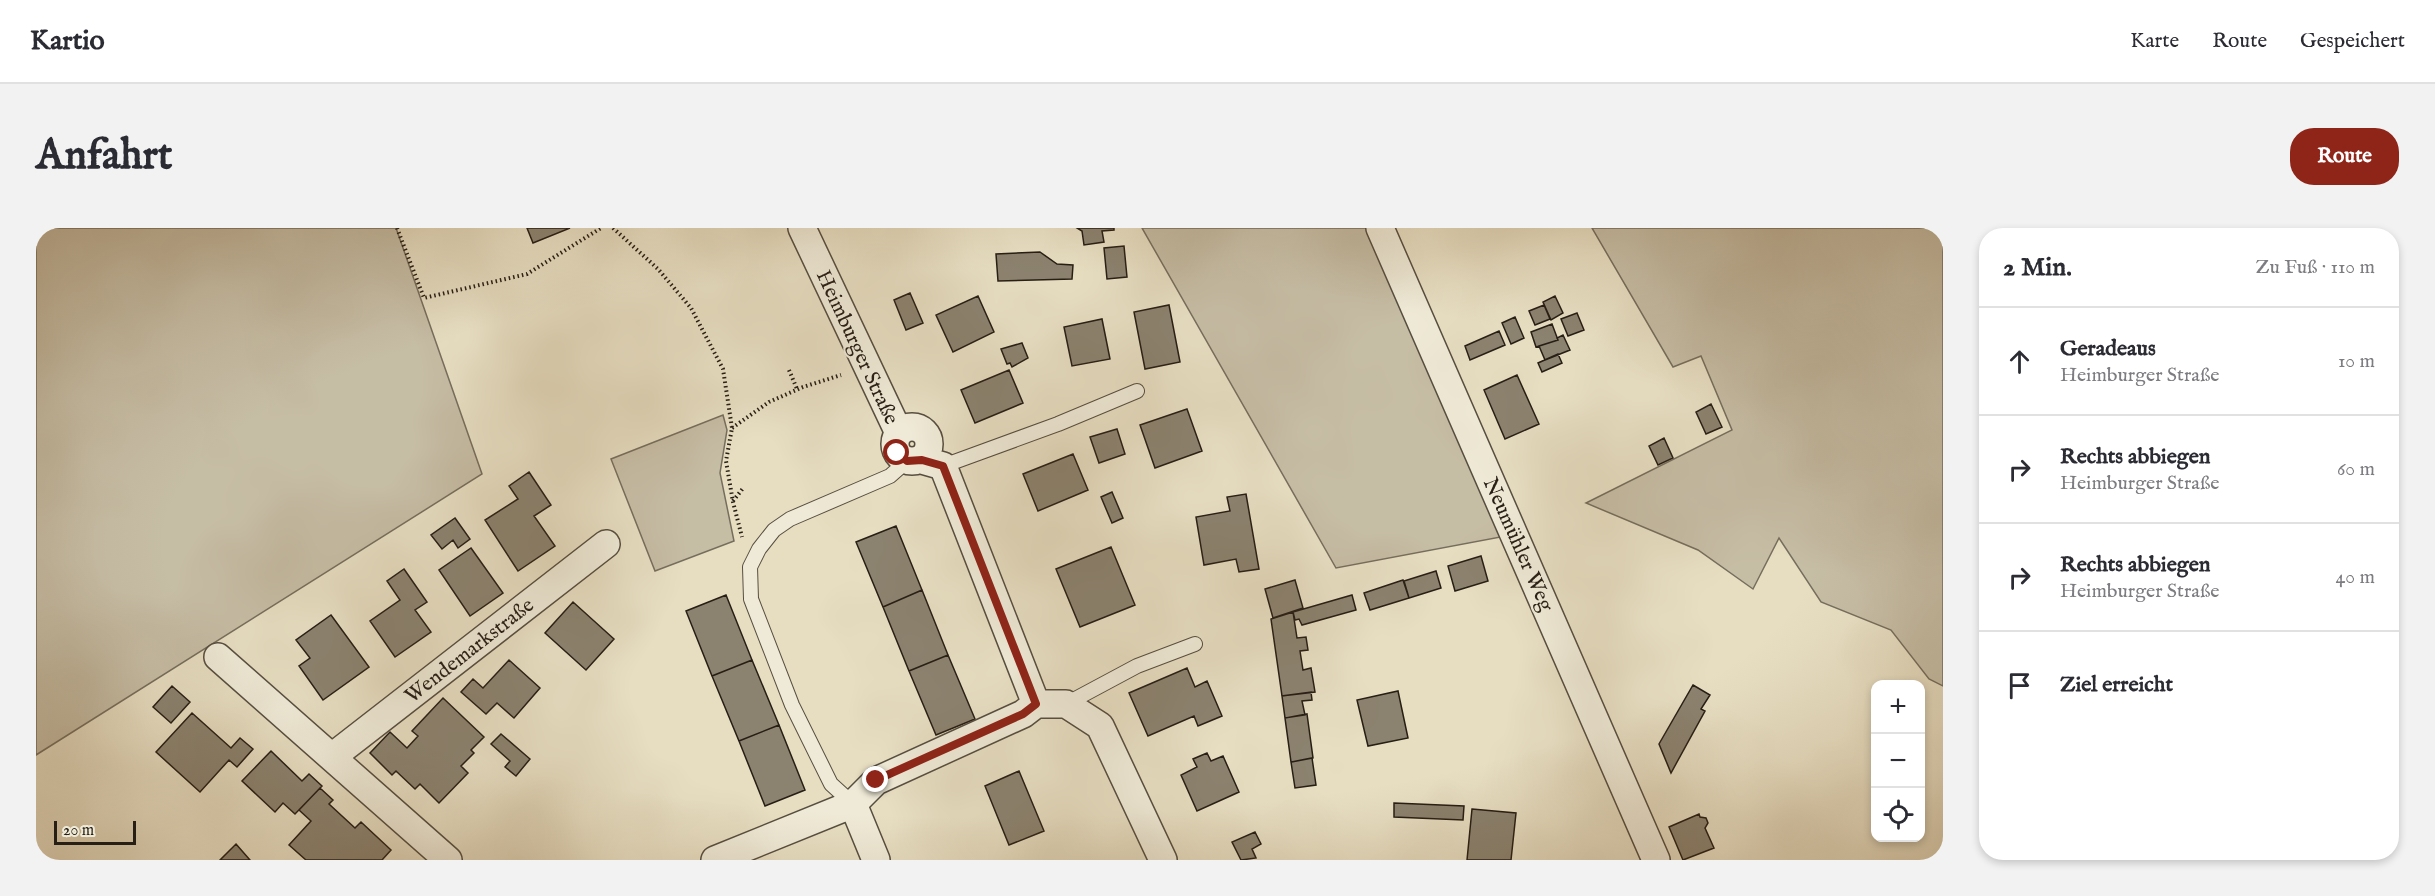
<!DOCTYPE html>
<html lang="de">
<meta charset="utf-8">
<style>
:root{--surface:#fff;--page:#f2f2f3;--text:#2b2b33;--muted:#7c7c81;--line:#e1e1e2;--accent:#8f2418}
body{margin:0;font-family:"IM FELL English",serif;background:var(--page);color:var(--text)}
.controls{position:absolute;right:18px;bottom:18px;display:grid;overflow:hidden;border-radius:12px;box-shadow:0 3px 9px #0003}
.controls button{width:54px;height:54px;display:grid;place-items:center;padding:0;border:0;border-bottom:2px solid var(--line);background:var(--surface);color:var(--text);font:30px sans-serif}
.scale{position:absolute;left:18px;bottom:15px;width:82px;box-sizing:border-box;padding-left:6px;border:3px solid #271e15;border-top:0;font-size:16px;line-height:21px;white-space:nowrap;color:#271e15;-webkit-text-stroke:4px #efead7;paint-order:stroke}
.stop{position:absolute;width:18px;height:18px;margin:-14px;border:4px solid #8f2418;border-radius:50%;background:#fff}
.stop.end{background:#8f2418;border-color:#fff;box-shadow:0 2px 6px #0008}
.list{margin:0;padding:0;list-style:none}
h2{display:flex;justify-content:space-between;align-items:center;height:78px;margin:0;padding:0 24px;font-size:26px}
h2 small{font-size:20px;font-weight:400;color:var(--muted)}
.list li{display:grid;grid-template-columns:39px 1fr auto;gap:18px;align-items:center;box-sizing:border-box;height:108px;padding:0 24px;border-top:2px solid var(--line)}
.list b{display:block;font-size:22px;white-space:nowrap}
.list p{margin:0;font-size:20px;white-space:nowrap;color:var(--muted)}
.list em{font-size:20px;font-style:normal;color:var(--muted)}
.icon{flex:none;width:33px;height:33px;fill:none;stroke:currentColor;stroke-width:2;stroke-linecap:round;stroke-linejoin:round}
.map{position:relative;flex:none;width:1907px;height:632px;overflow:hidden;border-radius:24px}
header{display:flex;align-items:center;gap:36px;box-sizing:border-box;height:84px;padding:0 30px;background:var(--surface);border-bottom:2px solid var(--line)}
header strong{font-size:28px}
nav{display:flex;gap:33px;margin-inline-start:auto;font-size:21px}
.intro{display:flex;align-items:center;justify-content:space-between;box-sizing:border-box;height:144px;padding:0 36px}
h1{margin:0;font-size:42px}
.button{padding:15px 27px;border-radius:24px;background:var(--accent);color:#fff;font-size:21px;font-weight:700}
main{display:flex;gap:36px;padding:0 36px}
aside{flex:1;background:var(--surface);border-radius:24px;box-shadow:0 3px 9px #0003}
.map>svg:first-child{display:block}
.green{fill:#c6bda5;stroke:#766e5d;stroke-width:1.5}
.building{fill:#8b826f;stroke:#271e15;stroke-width:1.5}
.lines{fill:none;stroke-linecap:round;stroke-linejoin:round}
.service-casing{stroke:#574e40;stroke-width:16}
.minor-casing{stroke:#574e40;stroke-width:30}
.path{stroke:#271e15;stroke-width:4;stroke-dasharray:1.5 3;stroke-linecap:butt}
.service{stroke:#efead7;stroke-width:14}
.minor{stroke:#efead7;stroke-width:27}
.route{stroke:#8f2418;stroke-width:8}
.labels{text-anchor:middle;stroke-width:4.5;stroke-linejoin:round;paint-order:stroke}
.street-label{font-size:21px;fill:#271e15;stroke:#efead7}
</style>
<header>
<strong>Kartio</strong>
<nav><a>Karte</a><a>Route</a><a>Gespeichert</a></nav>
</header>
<div class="intro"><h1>Anfahrt</h1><a class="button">Route</a></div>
<main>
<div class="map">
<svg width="1907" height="632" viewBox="0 0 1907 632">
<rect width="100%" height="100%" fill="#e7dec2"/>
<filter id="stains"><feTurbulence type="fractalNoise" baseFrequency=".00333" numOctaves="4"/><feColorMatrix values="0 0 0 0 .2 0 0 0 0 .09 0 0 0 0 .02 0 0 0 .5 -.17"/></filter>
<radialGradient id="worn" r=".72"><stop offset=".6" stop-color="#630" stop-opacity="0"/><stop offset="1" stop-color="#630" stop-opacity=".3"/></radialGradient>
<path class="green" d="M 0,0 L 360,0 L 446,246 L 0,527 Z
M 1106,0 L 1341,0 L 1470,308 L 1300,340 Z
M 1556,0 L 1907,0 L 1907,458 L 1893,451 L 1855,402 L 1785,374 L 1743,310 L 1717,361 L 1662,322 L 1550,275 L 1696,202 L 1665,128 L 1637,139 Z
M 687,187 L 691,202 L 684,245 L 698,313 L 619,343 L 575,231 Z"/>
<path class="building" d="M 491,0 L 534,0 L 497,15 Z
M 1041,0 L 1078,0 L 1078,2 L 1066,3 L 1068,14 L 1048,17 L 1046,3 Z
M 1088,18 L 1091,49 L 1071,51 L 1068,20 Z
M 1004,24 L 1021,36 L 1037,37 L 1036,51 L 962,53 L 960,26 Z
M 874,65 L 887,95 L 870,102 L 858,72 Z
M 942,68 L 958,104 L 917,124 L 900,87 Z
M 1519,68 L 1527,85 L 1515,92 L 1507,74 Z
M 1133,77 L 1144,134 L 1109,141 L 1098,84 Z
M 1508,77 L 1514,91 L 1499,97 L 1493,83 Z
M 1541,85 L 1548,102 L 1532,108 L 1525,91 Z
M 1479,89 L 1488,110 L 1475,116 L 1466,95 Z
M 1066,91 L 1074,131 L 1036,138 L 1028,99 Z
M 1516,96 L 1522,112 L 1500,119 L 1495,104 Z
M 1463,103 L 1469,117 L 1434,132 L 1429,118 Z
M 1527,107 L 1534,122 L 1509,132 L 1503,118 L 1522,112 L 1521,110 Z
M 986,115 L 992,130 L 976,139 L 974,135 L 971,136 L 965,121 Z
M 1522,126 L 1526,135 L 1506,144 L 1502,135 Z
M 973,142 L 987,175 L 939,195 L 925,162 Z
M 1481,147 L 1503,196 L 1469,211 L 1448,162 Z
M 1675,176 L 1686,199 L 1670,206 L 1660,184 Z
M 1151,181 L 1166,223 L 1119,240 L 1104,197 Z
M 1081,201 L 1089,226 L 1063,235 L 1054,209 Z
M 1628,210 L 1637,230 L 1622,237 L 1613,218 Z
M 1037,226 L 1052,262 L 1002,283 L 987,246 Z
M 493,244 L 515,277 L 498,288 L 519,318 L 482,343 L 449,292 L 482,271 L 473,258 Z
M 1076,264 L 1087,290 L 1076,295 L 1065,269 Z
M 1210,266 L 1223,341 L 1203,344 L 1200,331 L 1168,337 L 1160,289 L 1194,283 L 1191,269 Z
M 419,290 L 434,311 L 422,320 L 417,312 L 406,321 L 395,307 Z
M 860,298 L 886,362 L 847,379 L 820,314 Z
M 1075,319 L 1099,377 L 1044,399 L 1020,341 Z
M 435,320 L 467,365 L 434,388 L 403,342 Z
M 1445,328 L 1452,353 L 1419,363 L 1412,338 Z
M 368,341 L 391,374 L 379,382 L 395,404 L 359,429 L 334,393 L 364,372 L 351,353 Z
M 1400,343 L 1405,360 L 1373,370 L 1368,353 Z
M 1259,352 L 1267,380 L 1237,390 L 1229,361 Z
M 1367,352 L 1373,370 L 1334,382 L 1328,365 Z
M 886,362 L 912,427 L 873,443 L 847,379 Z
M 690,367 L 716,432 L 676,448 L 650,383 Z
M 1316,367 L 1320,382 L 1266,397 L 1263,391 L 1259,392 L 1257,384 Z
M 537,374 L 578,411 L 550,442 L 509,405 Z
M 1257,384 L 1261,410 L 1270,409 L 1272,422 L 1264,423 L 1267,442 L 1275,440 L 1279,464 L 1246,468 L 1235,391 Z
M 295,387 L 333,439 L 287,472 L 263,438 L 274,430 L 260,412 Z
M 912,427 L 939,491 L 900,507 L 873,443 Z
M 473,432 L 504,460 L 478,490 L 461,475 L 450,486 L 425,464 L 437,451 L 447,460 Z
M 716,432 L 743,497 L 703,513 L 676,448 Z
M 1151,440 L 1159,459 L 1171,453 L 1186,488 L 1162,498 L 1158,488 L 1112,508 L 1093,465 Z
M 1657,457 L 1674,467 L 1665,481 L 1669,483 L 1635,545 L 1623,516 Z
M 136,458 L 154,474 L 135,495 L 117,479 Z
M 1362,463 L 1372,510 L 1332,518 L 1321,472 Z
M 1275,464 L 1276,472 L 1266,473 L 1269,487 L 1249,490 L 1246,468 Z
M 407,470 L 448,509 L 435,522 L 438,525 L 425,538 L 432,545 L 403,575 L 384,556 L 379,561 L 360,543 L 356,547 L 334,525 L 354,504 L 371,520 L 382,508 L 376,503 Z
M 156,485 L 195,520 L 204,510 L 217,521 L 201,539 L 193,532 L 164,564 L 120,524 Z
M 1271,486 L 1277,530 L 1255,534 L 1249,490 Z
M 743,497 L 769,562 L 729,578 L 703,513 Z
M 465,506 L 494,531 L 480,548 L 469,539 L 474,533 L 455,516 Z
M 235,523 L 266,553 L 273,546 L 286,558 L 259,586 L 247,575 L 239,584 L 206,553 Z
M 1171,525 L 1175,533 L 1187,528 L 1203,564 L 1161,583 L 1145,547 L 1161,539 L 1157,531 Z
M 1276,530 L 1280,557 L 1259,560 L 1255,534 Z
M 983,543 L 1008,603 L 973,617 L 949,558 Z
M 284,560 L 297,572 L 293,576 L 319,600 L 325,594 L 355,622 L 346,632 L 270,632 L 253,617 L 275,593 L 263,582 Z
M 1358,575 L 1428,578 L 1427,592 L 1358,589 Z
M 1436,581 L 1480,585 L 1475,632 L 1431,632 Z
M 1663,586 L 1664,589 L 1670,590 L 1672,595 L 1669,600 L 1678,620 L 1647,632 L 1633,599 Z
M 1219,604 L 1225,616 L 1216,621 L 1220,630 L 1205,632 L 1196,614 Z
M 200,616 L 214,632 L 184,632 Z"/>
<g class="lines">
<defs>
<path id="service" d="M 907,238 L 1022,196 L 1101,163
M 1030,476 L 1101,438 L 1159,416
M 817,576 L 795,556 L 756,477 L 715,371 L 714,339 L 723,321 L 738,302 L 754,291 L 854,248 L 871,233"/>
<path id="minor" d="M 766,0 L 863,205
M 1344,0 L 1620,632
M859 216a17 17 0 1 1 34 0a17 17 0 1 1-34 0Z
M 886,232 L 907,238 L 1000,476
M 182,429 L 412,632
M 296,529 L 570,316
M 817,576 L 840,632
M 679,632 L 817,576 L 840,553 L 987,486 L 1000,476 L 1030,476 L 1064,498 L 1127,632"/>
</defs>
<use href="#service" class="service-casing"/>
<use href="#minor" class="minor-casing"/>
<path class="path" d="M 361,0 L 388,70 L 491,46 L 565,0
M 577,0 L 622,41 L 655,80 L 687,141 L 696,200 L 690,233 L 697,274 L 706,309
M 753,142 L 761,161
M 696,200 L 733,174 L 767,159 L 805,147
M 697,273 L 708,259"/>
<use href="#service" class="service"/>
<use href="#minor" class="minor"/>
</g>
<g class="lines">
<path class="route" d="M 840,552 L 987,486 L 1000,476 L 907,238 L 886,232 L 871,233 L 861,225"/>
</g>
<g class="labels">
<g class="street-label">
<text transform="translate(822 119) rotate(65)" y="7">Heimburger Straße</text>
<text transform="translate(1483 316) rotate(66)" y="7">Neumühler Weg</text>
<text transform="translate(433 422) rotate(-38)" y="7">Wendemarkstraße</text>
</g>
</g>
<rect width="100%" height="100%" filter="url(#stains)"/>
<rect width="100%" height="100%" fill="url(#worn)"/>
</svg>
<div class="controls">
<button>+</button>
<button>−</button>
<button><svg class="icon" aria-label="locate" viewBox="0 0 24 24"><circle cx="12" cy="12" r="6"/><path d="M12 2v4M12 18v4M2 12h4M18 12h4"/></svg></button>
</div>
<div class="scale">20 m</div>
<div class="stop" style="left:861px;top:225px"></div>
<div class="stop end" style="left:840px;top:552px"></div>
</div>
<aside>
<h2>2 Min.<small>Zu Fuß · 110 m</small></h2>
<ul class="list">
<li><svg class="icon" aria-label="ahead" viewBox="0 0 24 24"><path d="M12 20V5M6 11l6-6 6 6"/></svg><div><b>Geradeaus</b><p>Heimburger Straße</p></div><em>10 m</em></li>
<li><svg class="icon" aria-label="right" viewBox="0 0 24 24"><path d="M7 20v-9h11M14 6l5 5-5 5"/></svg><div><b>Rechts abbiegen</b><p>Heimburger Straße</p></div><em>60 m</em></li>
<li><svg class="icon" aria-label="right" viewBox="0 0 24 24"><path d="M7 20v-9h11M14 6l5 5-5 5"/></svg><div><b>Rechts abbiegen</b><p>Heimburger Straße</p></div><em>40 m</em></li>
<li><svg class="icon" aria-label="arrive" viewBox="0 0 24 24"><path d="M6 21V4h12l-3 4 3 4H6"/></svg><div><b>Ziel erreicht</b></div></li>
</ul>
</aside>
</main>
